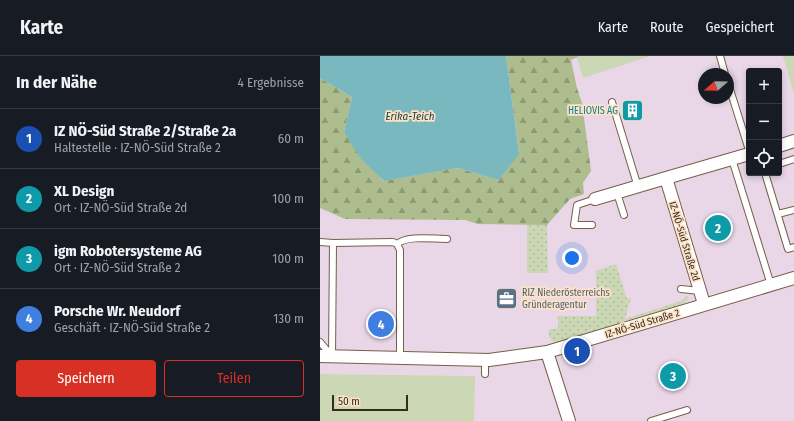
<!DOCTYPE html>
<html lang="de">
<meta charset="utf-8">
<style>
:root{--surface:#171b24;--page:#242831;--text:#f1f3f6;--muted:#9ea1a6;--line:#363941;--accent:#d93025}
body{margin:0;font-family:"Fira Sans Condensed",sans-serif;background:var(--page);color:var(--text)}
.controls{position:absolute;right:12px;top:12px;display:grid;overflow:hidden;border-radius:4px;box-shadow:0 2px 6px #0003}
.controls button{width:36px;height:36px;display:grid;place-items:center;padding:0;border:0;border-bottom:1px solid var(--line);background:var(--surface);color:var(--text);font:20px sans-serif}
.compass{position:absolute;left:378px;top:12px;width:36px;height:36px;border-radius:50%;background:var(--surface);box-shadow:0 2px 6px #0003;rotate:250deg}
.scale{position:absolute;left:12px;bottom:10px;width:76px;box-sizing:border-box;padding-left:4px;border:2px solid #352b21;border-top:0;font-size:11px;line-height:14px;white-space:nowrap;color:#352b21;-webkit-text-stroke:3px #fce2c7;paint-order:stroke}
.you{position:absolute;left:252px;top:202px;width:14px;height:14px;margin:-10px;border:3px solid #fff;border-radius:50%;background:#1a73e8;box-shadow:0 0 0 6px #1a73e833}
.badge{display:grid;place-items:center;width:26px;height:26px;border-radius:50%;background:var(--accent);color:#fff;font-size:13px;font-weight:700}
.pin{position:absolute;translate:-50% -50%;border:2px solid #fff;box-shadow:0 1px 4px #0006}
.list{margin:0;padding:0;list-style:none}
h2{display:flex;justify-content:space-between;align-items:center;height:52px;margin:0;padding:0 16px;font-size:17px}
h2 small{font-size:13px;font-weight:400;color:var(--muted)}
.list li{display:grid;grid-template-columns:26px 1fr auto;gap:12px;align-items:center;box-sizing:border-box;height:60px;padding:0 16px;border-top:1px solid var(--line)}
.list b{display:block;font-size:15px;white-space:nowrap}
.list p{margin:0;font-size:13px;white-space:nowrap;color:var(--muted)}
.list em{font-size:13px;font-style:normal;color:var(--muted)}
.actions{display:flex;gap:8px;padding:12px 16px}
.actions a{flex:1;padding:9px 0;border:1px solid var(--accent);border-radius:4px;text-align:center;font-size:14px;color:var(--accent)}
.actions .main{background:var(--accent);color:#fff}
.icon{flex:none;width:22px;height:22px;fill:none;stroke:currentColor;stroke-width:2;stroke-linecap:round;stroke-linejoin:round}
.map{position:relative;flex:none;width:474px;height:365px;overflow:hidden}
header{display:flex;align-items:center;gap:24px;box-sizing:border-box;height:56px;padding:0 20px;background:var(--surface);border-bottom:1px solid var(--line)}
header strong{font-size:19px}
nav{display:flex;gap:22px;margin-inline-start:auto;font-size:14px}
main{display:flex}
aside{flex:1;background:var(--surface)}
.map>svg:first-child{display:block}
.industrial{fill:#e9d6e7;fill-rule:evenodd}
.grass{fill:url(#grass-dots)}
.forest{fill:url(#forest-firs)}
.park{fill:#cbd7b5}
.water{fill:#78b8be}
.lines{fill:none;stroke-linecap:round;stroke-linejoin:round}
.lane-casing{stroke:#765f47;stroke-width:8}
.street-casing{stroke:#765f47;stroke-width:14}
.lane{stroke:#fff;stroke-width:6}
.street{stroke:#fff;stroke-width:12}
.labels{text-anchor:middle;stroke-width:3.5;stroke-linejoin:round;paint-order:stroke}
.culture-label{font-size:10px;fill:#0d838f;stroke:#fce2c7;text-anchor:end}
.street-label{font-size:10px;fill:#352b21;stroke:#fce2c7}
.service-label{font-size:10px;fill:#4e5e75;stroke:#fce2c7;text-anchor:start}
.water-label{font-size:11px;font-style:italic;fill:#1a3a3d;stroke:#fce2c7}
</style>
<header>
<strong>Karte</strong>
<nav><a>Karte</a><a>Route</a><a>Gespeichert</a></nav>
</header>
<main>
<aside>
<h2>In der Nähe<small>4 Ergebnisse</small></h2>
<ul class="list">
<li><span class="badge" style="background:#1a4fb4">1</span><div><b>IZ NÖ-Süd Straße 2/Straße 2a</b><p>Haltestelle · IZ-NÖ-Süd Straße 2</p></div><em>60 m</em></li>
<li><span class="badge" style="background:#0f9aa8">2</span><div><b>XL Design</b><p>Ort · IZ-NÖ-Süd Straße 2d</p></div><em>100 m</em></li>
<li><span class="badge" style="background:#0f9aa8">3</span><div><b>igm Robotersysteme AG</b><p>Ort · IZ-NÖ-Süd Straße 2</p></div><em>100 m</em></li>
<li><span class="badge" style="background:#3f7fe0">4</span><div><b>Porsche Wr. Neudorf</b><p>Geschäft · IZ-NÖ-Süd Straße 2</p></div><em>130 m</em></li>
</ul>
<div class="actions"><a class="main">Speichern</a><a>Teilen</a></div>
</aside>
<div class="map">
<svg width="474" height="365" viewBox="0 0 474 365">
<defs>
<pattern id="grass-dots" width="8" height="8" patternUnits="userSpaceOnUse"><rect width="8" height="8" fill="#cbd7b5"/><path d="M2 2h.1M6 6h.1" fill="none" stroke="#afb99b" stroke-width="1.8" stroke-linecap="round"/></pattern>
<pattern id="forest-firs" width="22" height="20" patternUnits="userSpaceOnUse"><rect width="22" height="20" fill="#adbd8e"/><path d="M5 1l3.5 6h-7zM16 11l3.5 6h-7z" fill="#8e9a74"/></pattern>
</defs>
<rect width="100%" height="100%" fill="#fce2c7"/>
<path class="industrial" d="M 0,0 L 474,0 L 474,365 L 154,365 L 154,320 L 0,318 ZM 429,15 L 459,15 L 459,117 L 429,117 ZM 384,18 L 408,18 L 408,42 L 384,42 Z"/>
<path class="grass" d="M 207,169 L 227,169 L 228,217 L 207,217 Z
M 296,208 L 307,243 L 311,242 L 305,263 L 361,245 L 366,240 L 368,240 L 369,242 L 361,250 L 322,262 L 321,261 L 304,265 L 295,270 L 238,286 L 232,285 L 229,280 L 229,273 L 238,273 L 238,260 L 276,260 L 276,215 Z"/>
<path class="forest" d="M 186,0 L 260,0 L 251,4 L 257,32 L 262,47 L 271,115 L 263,127 L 264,138 L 250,143 L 227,169 L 158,168 L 145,164 L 25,163 L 0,152 L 0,22 L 32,41 L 24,76 L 63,125 L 138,112 L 179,124 L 199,97 Z"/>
<path class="park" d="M 260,0 L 330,0 L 263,22 L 257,1 Z
M 463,0 L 474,0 L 474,38 Z
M 0,318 L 155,320 L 154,365 L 0,365 Z"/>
<path class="water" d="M 0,0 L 186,0 L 199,98 L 179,124 L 138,112 L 64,125 L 41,103 L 24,76 L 32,41 L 0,22 Z"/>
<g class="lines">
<defs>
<path id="lane" d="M 400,0 L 405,18
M 408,27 L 429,94
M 292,46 L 318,131
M 412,103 L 451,229
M 459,108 L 474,103
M 445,117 L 468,193 L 474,191
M 297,137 L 304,159
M 458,158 L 474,154
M 272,169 L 254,169 L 257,149 L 275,143
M 0,186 L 13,187
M 77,188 C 87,179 113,183 127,183
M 361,233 L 380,235
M 0,286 L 11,299
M 12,301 L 13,187 L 73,186 L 77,188 L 80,194 L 80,302
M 165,304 L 165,318
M 331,365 L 367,354"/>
<path id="street" d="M 459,90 L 474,85
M 275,143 L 346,122
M 384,248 L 346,122 L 429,98
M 227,296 L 249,365
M 0,300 L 169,304 L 227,296 L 474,222"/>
</defs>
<use href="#lane" class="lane-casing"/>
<use href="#street" class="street-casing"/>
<use href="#lane" class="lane"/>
<use href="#street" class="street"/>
</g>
<defs>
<symbol id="building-square" viewBox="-11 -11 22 22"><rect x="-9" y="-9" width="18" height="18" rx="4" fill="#0f9aa8" stroke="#fce2c7"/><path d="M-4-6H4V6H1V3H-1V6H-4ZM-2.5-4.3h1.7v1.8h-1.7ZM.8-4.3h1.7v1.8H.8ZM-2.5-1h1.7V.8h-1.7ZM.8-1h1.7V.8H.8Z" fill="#fff"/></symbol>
<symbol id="office-square" viewBox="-11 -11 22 22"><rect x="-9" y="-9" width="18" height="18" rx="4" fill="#5c6f8a" stroke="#fce2c7"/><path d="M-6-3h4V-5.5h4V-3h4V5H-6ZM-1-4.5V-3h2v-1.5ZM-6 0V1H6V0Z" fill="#fff"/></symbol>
</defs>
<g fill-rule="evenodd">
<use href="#building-square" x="300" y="42" width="25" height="25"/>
<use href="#office-square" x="174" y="230" width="25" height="25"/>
</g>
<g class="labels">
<g class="culture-label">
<text x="298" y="58">HELIOVIS AG</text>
</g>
<g class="street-label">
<text transform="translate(365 185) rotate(73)" y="4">IZ-NÖ-Süd Straße 2d</text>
<text transform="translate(322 267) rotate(-17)" y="4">IZ-NÖ-Süd Straße 2</text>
</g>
<g class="service-label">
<text x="202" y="240">RIZ Niederösterreichs<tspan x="202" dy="12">Gründeragentur</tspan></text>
</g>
<g class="water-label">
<text x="90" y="64">Erika-Teich</text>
</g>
</g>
</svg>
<div class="controls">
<button>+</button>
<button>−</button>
<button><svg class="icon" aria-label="locate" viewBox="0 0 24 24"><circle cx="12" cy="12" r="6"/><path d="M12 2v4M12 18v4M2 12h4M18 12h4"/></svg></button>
</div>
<svg class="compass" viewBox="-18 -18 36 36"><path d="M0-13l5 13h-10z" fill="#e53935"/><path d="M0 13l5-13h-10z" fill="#9ea1a6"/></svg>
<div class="scale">50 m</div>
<div class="you"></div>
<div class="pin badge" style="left:257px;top:295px;background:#1a4fb4">1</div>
<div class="pin badge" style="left:398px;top:172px;background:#0f9aa8">2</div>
<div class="pin badge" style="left:353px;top:320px;background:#0f9aa8">3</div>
<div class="pin badge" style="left:61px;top:268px;background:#3f7fe0">4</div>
</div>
</main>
